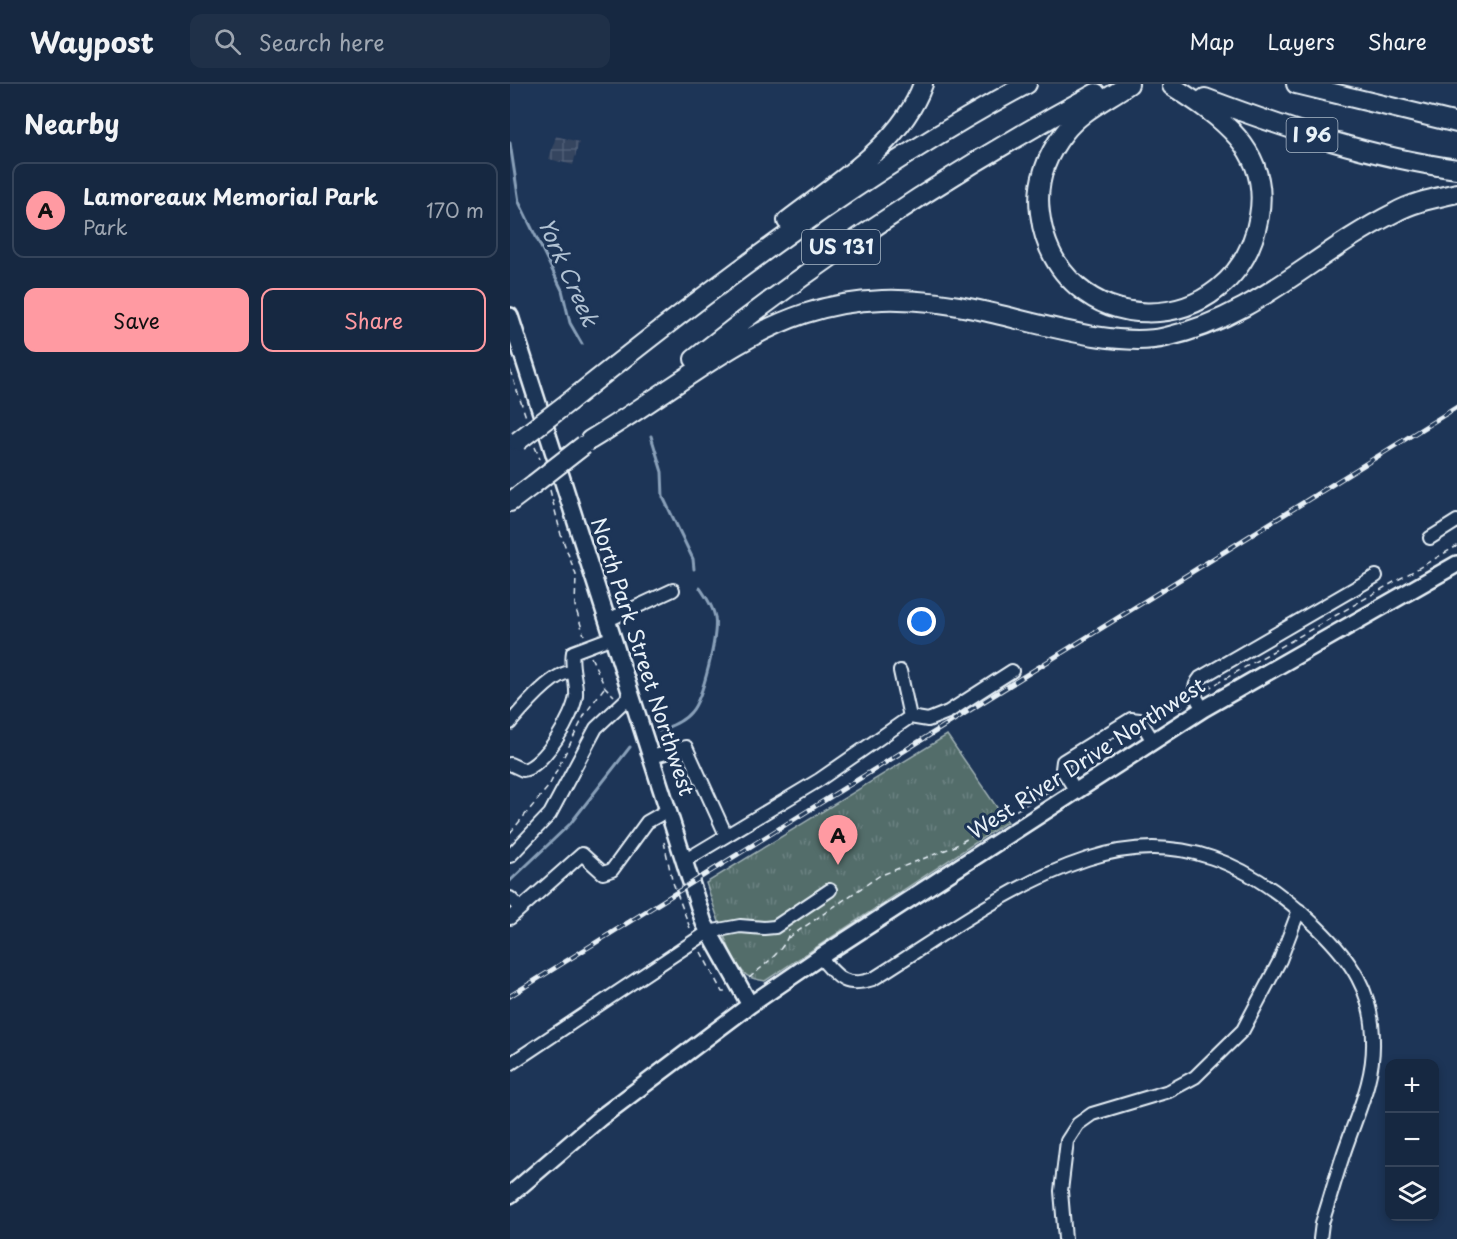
<!DOCTYPE html>
<meta charset="utf-8">
<style>
:root{--surface:#162841;--page:#1f3048;--text:#f1f3f6;--muted:#9ea6b1;--line:#35445a;--accent:#ff9aa2}
body{margin:0;font-family:"Playpen Sans",sans-serif;background:var(--page);color:var(--text)}
.controls{position:absolute;right:18px;bottom:18px;display:grid;overflow:hidden;border-radius:12px;box-shadow:0 3px 9px #0003}
.controls button{width:54px;height:54px;display:grid;place-items:center;padding:0;border:0;border-bottom:2px solid var(--line);background:var(--surface);color:var(--text);font:30px sans-serif}
.you{position:absolute;left:412px;top:538px;width:21px;height:21px;margin:-15px;border:4px solid #fff;border-radius:50%;background:#1a73e8;box-shadow:0 0 0 9px #1a73e833}
.badge{display:grid;place-items:center;width:39px;height:39px;border-radius:50%;background:var(--accent);color:#111;font-size:20px;font-weight:700}
.pin{position:absolute;translate:-50% -50px;filter:drop-shadow(0 2px 3px #0008)}
.pin::after{content:'';position:absolute;top:32px;width:21px;height:18px;background:inherit;clip-path:polygon(0 0,100% 0,50% 100%)}
.list{margin:0;padding:0;list-style:none}
h2{display:flex;justify-content:space-between;align-items:center;height:78px;margin:0;padding:0 24px;font-size:26px}
h2 small{font-size:20px;font-weight:400;color:var(--muted)}
.list li{display:grid;grid-template-columns:39px 1fr auto;gap:18px;align-items:center;box-sizing:border-box;height:96px;margin:0 12px 12px;padding:0 12px;border:2px solid var(--line);border-radius:12px}
.list b{display:block;font-size:22px;white-space:nowrap}
.list p{margin:0;font-size:20px;white-space:nowrap;color:var(--muted)}
.list em{font-size:20px;font-style:normal;color:var(--muted)}
.actions{display:flex;gap:12px;padding:18px 24px}
.actions a{flex:1;padding:14px 0;border:2px solid var(--accent);border-radius:12px;text-align:center;font-size:21px;color:var(--accent)}
.actions .main{background:var(--accent);color:#111}
.icon{flex:none;width:33px;height:33px;fill:none;stroke:currentColor;stroke-width:2;stroke-linecap:round;stroke-linejoin:round}
.map{position:relative;flex:none;width:947px;height:1155px;overflow:hidden}
header{display:flex;align-items:center;gap:36px;box-sizing:border-box;height:84px;padding:0 30px;background:var(--surface);border-bottom:2px solid var(--line)}
header strong{font-size:28px}
nav{display:flex;gap:33px;margin-inline-start:auto;font-size:21px}
.search{width:420px;height:54px;background:var(--page);display:flex;align-items:center;gap:15px;box-sizing:border-box;padding:0 21px;border-radius:12px;color:var(--muted);font-size:22px}
main{display:flex}
aside{flex:1;background:var(--surface)}
.map>svg:first-child{display:block}
.industrial{fill:url(#industrial-grid)}
.park{fill:url(#park-tufts);stroke:#9eafb2;stroke-width:1.5}
.lines{fill:none;stroke-linecap:round;stroke-linejoin:round}
.stream{stroke:#89a0b9;stroke-width:3}
.minor-casing{stroke:#e8f1f8;stroke-width:16}
.major-casing{stroke:#e8f1f8;stroke-width:20}
.highway-casing{stroke:#e8f1f8;stroke-width:22}
.path{stroke:#e8f1f8;stroke-width:1.5;stroke-dasharray:6 4.5;stroke-linecap:butt}
.minor{stroke:#1d3557;stroke-width:12}
.major{stroke:#1d3557;stroke-width:15}
.highway{stroke:#1d3557;stroke-width:18}
.rail-casing{stroke:#e8f1f8;stroke-width:5}
.rail{stroke:#1d3557;stroke-width:3;stroke-dasharray:9;stroke-linecap:butt}
.highway-bridge-casing{stroke:#e8f1f8;stroke-width:22;stroke-linecap:butt}
.highway-bridge{stroke:#1d3557;stroke-width:18}
.labels{text-anchor:middle;stroke-width:6;stroke-linejoin:round;paint-order:stroke}
.shield{fill:#1d3557;stroke:#abb9c8;stroke-width:1.5}
.shield-label{font-size:20px;font-weight:bold;fill:#e8f1f8}
.street-label{font-size:21px;fill:#e8f1f8;stroke:#1d3557}
.water-label{font-size:22px;font-style:italic;fill:#b1c2d3;stroke:#1d3557}
</style>
<header>
<strong>Waypost</strong>
<div class="search"><svg class="icon" aria-label="search" viewBox="0 0 24 24"><circle cx="10" cy="10" r="6"/><path d="M15 15l6 6"/></svg>Search here</div>
<nav><a>Map</a><a>Layers</a><a>Share</a></nav>
</header>
<main>
<aside>
<h2>Nearby<small></small></h2>
<ul class="list">
<li><span class="badge">A</span><div><b>Lamoreaux Memorial Park</b><p>Park</p></div><em>170 m</em></li>
</ul>
<div class="actions"><a class="main">Save</a><a>Share</a></div>
</aside>
<div class="map">
<svg width="947" height="1155" viewBox="0 0 947 1155">
<defs>
<pattern id="industrial-grid" width="8" height="8" patternUnits="userSpaceOnUse" patternTransform="scale(1.5)"><rect width="8" height="8" fill="#34445f"/><path d="M0 4h8M4 0v8" fill="none" stroke="#515f77"/></pattern>
<pattern id="park-tufts" width="24" height="20" patternUnits="userSpaceOnUse" patternTransform="scale(1.5)"><rect width="24" height="20" fill="#536d6b"/><path d="M3 7l-1-3M5 7V3M7 7l1-3M15 17l-1-3M17 17v-4M19 17l1-3" fill="none" stroke="#6c8281"/></pattern>
</defs>
<rect width="100%" height="100%" fill="#1d3557"/>
<filter id="ink" filterUnits="userSpaceOnUse"><feTurbulence type="fractalNoise" baseFrequency=".0167" numOctaves="2"/><feDisplacementMap in="SourceGraphic" scale="12" xChannelSelector="R" yChannelSelector="G"/><feConvolveMatrix kernelMatrix="1 2 1 2 8 2 1 2 1" color-interpolation-filters="sRGB"/></filter>
<g filter="url(#ink)">
<path class="industrial" d="M 46,52 L 69,58 L 63,81 L 39,75 Z"/>
<path class="park" d="M 437,651 L 497,738 L 255,897 C 247,895 239,895 233,888 C 216,867 205,824 196,799 Z"/>
<g class="lines">
<path class="stream" d="M 0,59 L 9,118 L 52,206 L 60,239 L 72,260
M 141,352 L 152,388 L 153,413 L 183,475 L 184,485
M 149,647 C 160,642 173,638 181,628 C 193,615 208,551 205,533 C 203,522 196,513 190,504
M 0,797 L 60,740 L 120,663"/>
<defs>
<path id="minor" d="M 920,454 L 947,437
M 98,536 L 163,506
M 693,625 C 686,614 680,606 690,594 L 866,492
M 400,633 L 418,636 L 438,628 L 502,587
M 0,639 C 12,625 44,586 63,588
M 142,673 L 176,663 L 216,751
M 0,680 L 13,686 C 34,682 64,632 66,611 C 67,597 60,582 63,568 L 103,553
M 566,707 L 552,685 L 553,677 L 621,635 L 630,636 L 643,657
M 0,772 L 40,730 L 86,644 L 122,610
M 174,777 L 309,696 L 400,633 L 390,587
M 0,814 L 10,824
M 0,834 L 72,770 L 93,789 L 102,786 L 137,738 L 158,726
M 310,873 C 328,894 335,904 363,895 C 431,853 500,800 577,775 C 669,745 741,779 807,843 C 841,876 863,907 863,957 C 864,993 850,1023 838,1057 C 828,1084 821,1112 812,1139 L 810,1155
M 0,980 L 198,848 L 230,842 L 254,844 L 265,843 L 320,806
M 555,1155 L 551,1107 L 557,1057 L 568,1040 L 582,1030 L 659,1007 L 685,993 L 733,946 L 770,876 L 789,826"/>
<path id="major" d="M 0,232 L 194,839 L 240,921
M 0,1111 L 90,1034 L 240,921 L 310,873 L 693,625 L 947,480"/>
<path id="highway" d="M 619,0 C 596,16 571,27 554,49 C 536,72 526,100 530,129 C 546,260 727,262 749,132 C 761,66 709,32 662,2
M 786,0 L 947,39
M 695,14 C 777,45 861,73 947,85
M 277,137 C 326,99 391,61 413,0
M 184,275 C 311,174 443,86 586,9
M 60,317 C 205,201 353,88 517,0
M 80,356 C 223,270 286,186 469,226 C 521,237 605,265 656,253 C 747,233 804,169 884,129 C 903,118 926,114 947,109
M 0,418 L 24,400"/>
</defs>
<use href="#minor" class="minor-casing"/>
<use href="#major" class="major-casing"/>
<use href="#highway" class="highway-casing"/>
<path class="path" d="M 0,286 L 16,333
M 25,363 L 30,375
M 40,406 L 51,451 L 66,491 L 65,522 L 74,551
M 81,573 L 95,603 L 104,612
M 697,605 L 947,462
M 668,625 L 676,619
M 0,749 L 39,702 L 75,630 L 94,604
M 154,758 L 162,796 L 180,844
M 278,854 L 369,792 L 443,763 L 548,702
M 191,868 L 212,908 L 218,908
M 239,894 C 252,883 279,863 279,846"/>
<use href="#minor" class="minor"/>
<use href="#major" class="major"/>
<use href="#highway" class="highway"/>
<defs>
<path id="rail" d="M 0,912 L 947,323"/>
</defs>
<use href="#rail" class="rail-casing"/>
<use href="#rail" class="rail"/>
<defs>
<path id="highway-bridge" d="M 8,357 L 60,317
M 24,400 L 74,361"/>
</defs>
<use href="#highway-bridge" class="highway-bridge-casing"/>
<use href="#highway-bridge" class="highway-bridge"/>
</g>
</g>
<g class="labels">
<g class="shield">
<rect x="776.5" y="34" width="51" height="34" rx="4.5"/>
<rect x="292" y="146" width="78" height="34" rx="4.5"/>
</g>
<g class="shield-label">
<text x="802" y="58">I 96</text>
<text x="331" y="170">US 131</text>
</g>
<g class="street-label">
<text transform="translate(132 573) rotate(72)" y="7">North Park Street Northwest</text>
<text transform="translate(577 675) rotate(-33)" y="7">West River Drive Northwest</text>
</g>
<g class="water-label">
<text transform="translate(58 188) rotate(66)" y="8">York Creek</text>
</g>
</g>
</svg>
<div class="controls">
<button>+</button>
<button>−</button>
<button><svg class="icon" aria-label="layers" viewBox="0 0 24 24"><path d="M12 4l9 5-9 5-9-5zM3 14l9 5 9-5"/></svg></button>
</div>
<div class="you"></div>
<div class="pin badge" style="left:328px;top:781px">A</div>
</div>
</main>
